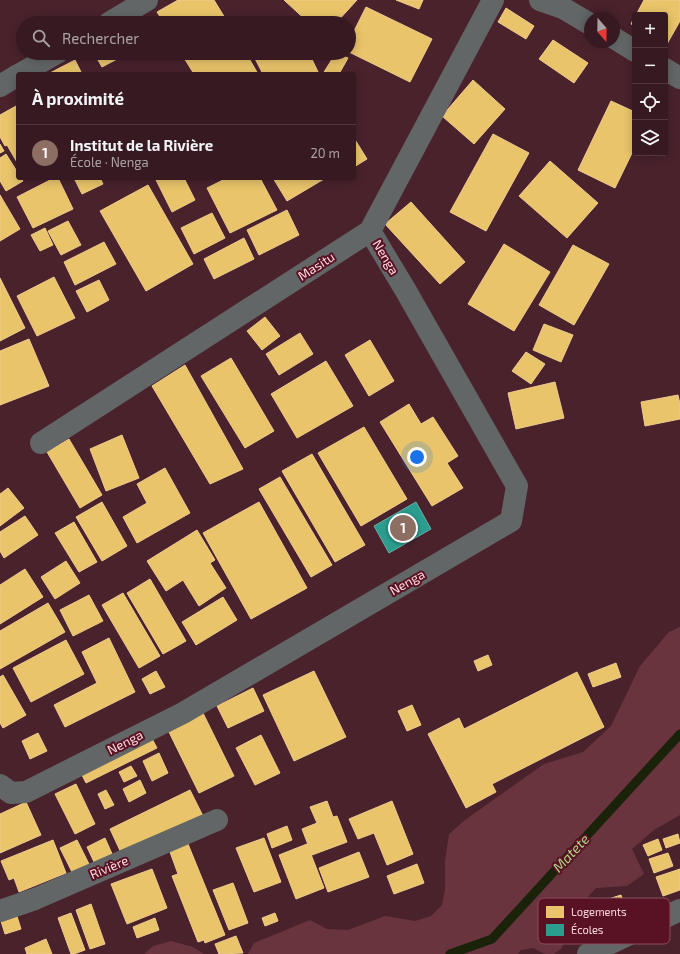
<!DOCTYPE html>
<html lang="fr">
<meta charset="utf-8">
<style>
:root{--surface:#371a21;--page:#3e232a;--text:#f1f3f6;--muted:#aaa1a5;--line:#51383f;--accent:#8c9099}
body{margin:0;font-family:"Exo 2",sans-serif;background:var(--page);color:var(--text)}
.controls{position:absolute;right:12px;top:12px;display:grid;overflow:hidden;border-radius:4px;box-shadow:0 2px 10px #0003}
.controls button{width:36px;height:36px;display:grid;place-items:center;padding:0;border:0;border-bottom:1px solid var(--line);background:var(--surface);color:var(--text);font:20px sans-serif}
.compass{position:absolute;left:584px;top:12px;width:36px;height:36px;border-radius:50%;background:var(--surface);box-shadow:0 2px 10px #0003;rotate:160deg}
.you{position:absolute;left:417px;top:457px;width:14px;height:14px;margin:-10px;border:3px solid #fff;border-radius:50%;background:#1a73e8;box-shadow:0 0 0 6px #1a73e833}
.badge{display:grid;place-items:center;width:26px;height:26px;border-radius:50%;background:var(--accent);color:#fff;font-size:13px;font-weight:700}
.pin{position:absolute;translate:-50% -50%;border:2px solid #fff;box-shadow:0 1px 4px #0006}
.list{margin:0;padding:0;list-style:none}
h2{display:flex;justify-content:space-between;align-items:center;height:52px;margin:0;padding:0 16px;font-size:17px}
h2 small{font-size:13px;font-weight:400;color:var(--muted)}
.list li{display:grid;grid-template-columns:26px 1fr auto;gap:12px;align-items:center;box-sizing:border-box;height:56px;padding:0 16px;border-top:1px solid var(--line)}
.list b{display:block;font-size:15px;white-space:nowrap}
.list p{margin:0;font-size:13px;white-space:nowrap;color:var(--muted)}
.list em{font-size:13px;font-style:normal;color:var(--muted)}
.icon{flex:none;width:22px;height:22px;fill:none;stroke:currentColor;stroke-width:2;stroke-linecap:round;stroke-linejoin:round}
.map{position:relative;flex:none;width:680px;height:954px;overflow:hidden}
.search{position:absolute;background:var(--surface);box-shadow:0 2px 10px #0003;left:16px;top:16px;width:340px;height:44px;display:flex;align-items:center;gap:10px;box-sizing:border-box;padding:0 14px;border-radius:22px;color:var(--muted);font-size:15px}
.panel{position:absolute;background:var(--surface);box-shadow:0 2px 10px #0003;left:16px;top:72px;width:340px;height:108px;border-radius:4px}
.map>svg:first-child{display:block}
.green{fill:#69343e}
.homes{fill:#e9c46a;stroke:#efcb8d}
.schools{fill:#2a9d8f;stroke:#6aafa7}
.lines{fill:none;stroke-linecap:round;stroke-linejoin:round}
.stream{stroke:#1a2309;stroke-width:9}
.minor{stroke:#626667;stroke-width:22}
.labels{text-anchor:middle;stroke-width:4;stroke-linejoin:round;paint-order:stroke}
.street-label{font-size:13px;fill:#fedade;stroke:#591224}
.water-label{font-size:14px;font-style:italic;fill:#aed884;stroke:#591224}
.key{fill:#591224;stroke:#8a4e5c;stroke-width:1}
.key-label{font-size:11px;fill:#fedade}
</style>
<div class="map">
<svg width="680" height="954" viewBox="0 0 680 954">
<rect width="100%" height="100%" fill="#49222c"/>
<path class="green" d="M 680,627 L 680,815 L 654,830 L 632,849 L 644,874 L 627,886 L 596,888 L 574,912 L 562,948 L 554,954 L 545,954 L 533,948 L 521,950 L 518,954 L 248,954 L 254,943 L 310,920 L 327,929 L 348,930 L 385,916 L 415,921 L 431,916 L 442,905 L 445,889 L 445,861 L 449,834 L 465,820 L 544,764 L 583,752 L 611,726 L 640,666 L 669,632 Z
M 171,941 L 193,947 L 204,954 L 144,954 L 153,946 Z"/>
<path class="homes" d="M 178,0 L 214,0 L 228,23 L 164,23 L 157,12 Z
M 284,0 L 357,0 L 336,23 L 309,23 Z
M 396,0 L 423,0 L 419,9 Z
M 644,0 L 680,0 L 680,21 L 667,44 L 665,43 L 665,15 L 636,15 Z
M 366,7 L 432,39 L 410,82 L 349,52 L 349,41 Z
M 506,8 L 534,26 L 526,39 L 498,22 Z
M 635,16 L 635,26 L 631,24 Z
M 553,40 L 588,63 L 574,83 L 539,59 Z
M 94,53 L 117,53 L 119,58 L 102,67 Z
M 181,53 L 246,53 L 258,74 L 194,74 Z
M 252,53 L 309,53 L 319,74 L 263,74 Z
M 336,53 L 348,58 L 339,74 L 327,74 L 324,72 Z
M 75,60 L 82,74 L 48,74 Z
M 473,80 L 505,109 L 474,144 L 442,116 Z
M 611,101 L 635,112 L 635,147 L 615,188 L 578,170 Z
M 16,106 L 18,109 L 18,164 L 7,145 L 5,146 L 0,137 L 0,115 Z
M 493,134 L 529,153 L 486,231 L 450,212 Z
M 354,138 L 367,159 L 354,167 Z
M 0,144 L 4,151 L 0,153 Z
M 6,154 L 18,173 L 18,178 L 21,178 L 23,181 L 6,191 L 0,181 L 0,158 Z
M 550,161 L 598,203 L 567,238 L 519,196 Z
M 54,178 L 58,178 L 73,209 L 33,228 L 17,197 Z
M 74,178 L 100,178 L 103,184 L 82,194 Z
M 155,178 L 184,178 L 195,200 L 172,212 Z
M 227,178 L 260,178 L 277,210 L 230,233 L 207,188 Z
M 273,178 L 323,178 L 324,179 L 287,201 Z
M 148,185 L 193,264 L 146,291 L 100,211 Z
M 0,195 L 20,229 L 0,241 Z
M 411,202 L 465,262 L 440,284 L 385,224 Z
M 287,210 L 299,235 L 259,255 L 247,230 Z
M 212,213 L 225,238 L 194,254 L 181,228 Z
M 68,221 L 81,245 L 61,255 L 48,231 Z
M 45,228 L 53,245 L 40,251 L 31,235 Z
M 244,238 L 254,259 L 214,279 L 204,259 Z
M 104,242 L 116,264 L 75,285 L 64,262 Z
M 504,244 L 550,272 L 514,331 L 468,304 Z
M 573,245 L 609,264 L 574,325 L 539,305 Z
M 54,277 L 75,318 L 37,336 L 17,296 Z
M 0,278 L 25,328 L 0,341 Z
M 99,280 L 109,300 L 87,312 L 76,291 Z
M 265,317 L 280,336 L 262,350 L 247,331 Z
M 544,324 L 573,335 L 561,362 L 533,350 Z
M 300,333 L 313,354 L 279,375 L 266,354 Z
M 29,339 L 49,386 L 0,405 L 0,351 Z
M 370,340 L 394,381 L 369,396 L 345,355 Z
M 526,352 L 545,364 L 531,384 L 512,371 Z
M 231,358 L 274,431 L 245,448 L 201,376 Z
M 326,361 L 353,406 L 297,438 L 271,394 Z
M 185,365 L 243,469 L 210,484 L 152,386 Z
M 555,382 L 564,418 L 516,429 L 508,393 Z
M 678,395 L 680,404 L 680,419 L 645,426 L 641,402 Z
M 409,404 L 421,424 L 433,417 L 458,456 L 447,463 L 463,488 L 432,506 L 380,422 Z
M 364,427 L 407,499 L 361,526 L 318,453 Z
M 122,435 L 139,478 L 106,491 L 90,449 Z
M 69,439 L 102,495 L 80,508 L 47,452 Z
M 312,454 L 365,545 L 335,562 L 282,471 Z
M 165,468 L 190,513 L 137,543 L 123,517 L 147,503 L 137,484 Z
M 280,477 L 332,565 L 311,577 L 259,489 Z
M 8,488 L 24,508 L 0,526 L 0,494 Z
M 102,502 L 127,546 L 102,561 L 76,517 Z
M 259,502 L 307,588 L 251,619 L 203,533 Z
M 25,516 L 38,535 L 4,558 L 0,551 L 0,532 Z
M 74,522 L 97,562 L 79,572 L 55,533 Z
M 197,530 L 215,560 L 210,563 L 226,588 L 199,606 L 183,580 L 166,591 L 147,561 Z
M 66,561 L 80,583 L 55,599 L 41,577 Z
M 25,569 L 43,597 L 0,624 L 0,585 Z
M 150,579 L 186,641 L 163,654 L 127,593 Z
M 123,593 L 160,656 L 139,668 L 102,605 Z
M 89,595 L 103,621 L 73,636 L 60,610 Z
M 223,597 L 237,620 L 196,645 L 182,622 Z
M 48,603 L 65,632 L 0,669 L 0,631 Z
M 109,638 L 135,692 L 65,727 L 54,705 L 97,683 L 82,652 Z
M 66,640 L 84,674 L 31,702 L 13,668 Z
M 488,655 L 492,665 L 478,671 L 474,661 Z
M 616,663 L 621,677 L 593,687 L 588,674 Z
M 156,671 L 165,687 L 150,694 L 142,679 Z
M 314,671 L 346,737 L 294,761 L 263,695 Z
M 577,672 L 604,727 L 492,784 L 496,792 L 466,808 L 428,734 L 459,718 L 464,729 Z
M 3,675 L 26,715 L 3,728 L 0,723 L 0,677 Z
M 253,688 L 264,711 L 228,728 L 217,706 Z
M 412,705 L 421,725 L 407,731 L 398,711 Z
M 202,711 L 234,776 L 199,793 L 167,728 Z
M 38,733 L 47,751 L 30,759 L 22,741 Z
M 150,735 L 157,748 L 86,783 L 79,769 Z
M 261,735 L 280,773 L 255,785 L 236,748 Z
M 159,753 L 168,773 L 152,781 L 143,761 Z
M 131,766 L 137,776 L 124,782 L 119,772 Z
M 140,780 L 146,793 L 129,802 L 123,789 Z
M 76,784 L 95,824 L 75,834 L 55,794 Z
M 106,790 L 114,805 L 105,809 L 98,794 Z
M 190,790 L 204,818 L 123,857 L 110,829 Z
M 327,801 L 333,817 L 337,816 L 347,842 L 312,855 L 302,829 L 317,823 L 310,807 Z
M 392,801 L 413,854 L 387,865 L 374,833 L 358,839 L 349,819 Z
M 26,802 L 41,835 L 0,853 L 0,814 Z
M 287,826 L 292,840 L 272,848 L 267,834 Z
M 678,834 L 680,843 L 666,848 L 663,839 Z
M 105,838 L 113,856 L 95,864 L 87,847 Z
M 264,838 L 281,882 L 254,892 L 236,848 Z
M 658,839 L 662,850 L 648,856 L 643,845 Z
M 53,840 L 66,873 L 19,892 L 14,878 L 9,880 L 1,861 Z
M 77,840 L 90,866 L 73,874 L 60,848 Z
M 188,844 L 225,935 L 205,943 L 204,940 L 198,942 L 172,876 L 178,874 L 170,852 Z
M 307,844 L 324,888 L 296,899 L 279,855 Z
M 359,852 L 369,877 L 328,892 L 319,868 Z
M 668,853 L 673,866 L 654,873 L 649,859 Z
M 417,864 L 424,883 L 394,894 L 387,876 Z
M 152,869 L 167,908 L 127,924 L 111,884 Z
M 680,869 L 680,890 L 663,896 L 656,877 Z
M 233,883 L 248,923 L 229,930 L 213,890 Z
M 621,895 L 630,919 L 610,926 L 602,901 Z
M 91,904 L 105,944 L 90,949 L 76,910 Z
M 15,910 L 21,929 L 5,934 L 0,918 Z
M 71,913 L 85,950 L 74,954 L 71,954 L 58,918 Z
M 275,913 L 278,921 L 265,926 L 262,918 Z
M 155,918 L 159,930 L 137,938 L 133,927 Z
M 236,936 L 243,953 L 219,954 L 215,944 Z
M 46,939 L 52,954 L 27,954 L 25,948 Z"/>
<path class="schools" d="M 416,502 L 431,529 L 389,553 L 374,526 Z"/>
<g class="lines">
<path class="stream" d="M 450,954 L 492,939 L 680,734"/>
<path class="minor" d="M 540,0 L 563,8 L 590,24
M 109,23 L 147,0
M 614,38 L 635,51
M 665,69 L 680,78
M 20,74 L 57,53
M 0,86 L 18,75
M 41,443 L 370,231 L 493,0
M 0,785 L 11,793 L 26,792 L 183,713 L 511,521 L 517,486 L 406,291 L 370,231
M 0,911 L 35,899 L 217,820
M 588,954 L 680,910"/>
</g>
<g class="labels">
<g class="street-label">
<text transform="translate(386 257) rotate(59)" y="5">Nenga</text>
<text transform="translate(316 266) rotate(-33)" y="5">Masitu</text>
<text transform="translate(407 582) rotate(-30)" y="5">Nenga</text>
<text transform="translate(125 742) rotate(-27)" y="5">Nenga</text>
<text transform="translate(109 867) rotate(-23)" y="5">Rivière</text>
</g>
<g class="water-label">
<text transform="translate(571 853) rotate(-47)" y="5">Matete</text>
</g>
</g>
<rect x="538" y="898" width="132" height="46" rx="6" class="key"/>
<rect x="546" y="906" width="18" height="12" fill="#e9c46a"/>
<rect x="546" y="924" width="18" height="12" fill="#2a9d8f"/>
<g class="key-label">
<text x="571" y="916">Logements</text>
<text x="571" y="934">Écoles</text>
</g>
</svg>
<div class="controls">
<button>+</button>
<button>−</button>
<button><svg class="icon" aria-label="locate" viewBox="0 0 24 24"><circle cx="12" cy="12" r="6"/><path d="M12 2v4M12 18v4M2 12h4M18 12h4"/></svg></button>
<button><svg class="icon" aria-label="layers" viewBox="0 0 24 24"><path d="M12 4l9 5-9 5-9-5zM3 14l9 5 9-5"/></svg></button>
</div>
<svg class="compass" viewBox="-18 -18 36 36"><path d="M0-13l5 13h-10z" fill="#e53935"/><path d="M0 13l5-13h-10z" fill="#aaa1a5"/></svg>
<div class="you"></div>
<div class="pin badge" style="left:403px;top:528px;background:#8d6e63">1</div>
<div class="search"><svg class="icon" aria-label="search" viewBox="0 0 24 24"><circle cx="10" cy="10" r="6"/><path d="M15 15l6 6"/></svg>Rechercher</div>
<section class="panel">
<h2>À proximité<small></small></h2>
<ul class="list">
<li><span class="badge" style="background:#8d6e63">1</span><div><b>Institut de la Rivière</b><p>École · Nenga</p></div><em>20 m</em></li>
</ul>
</section>
</div>
